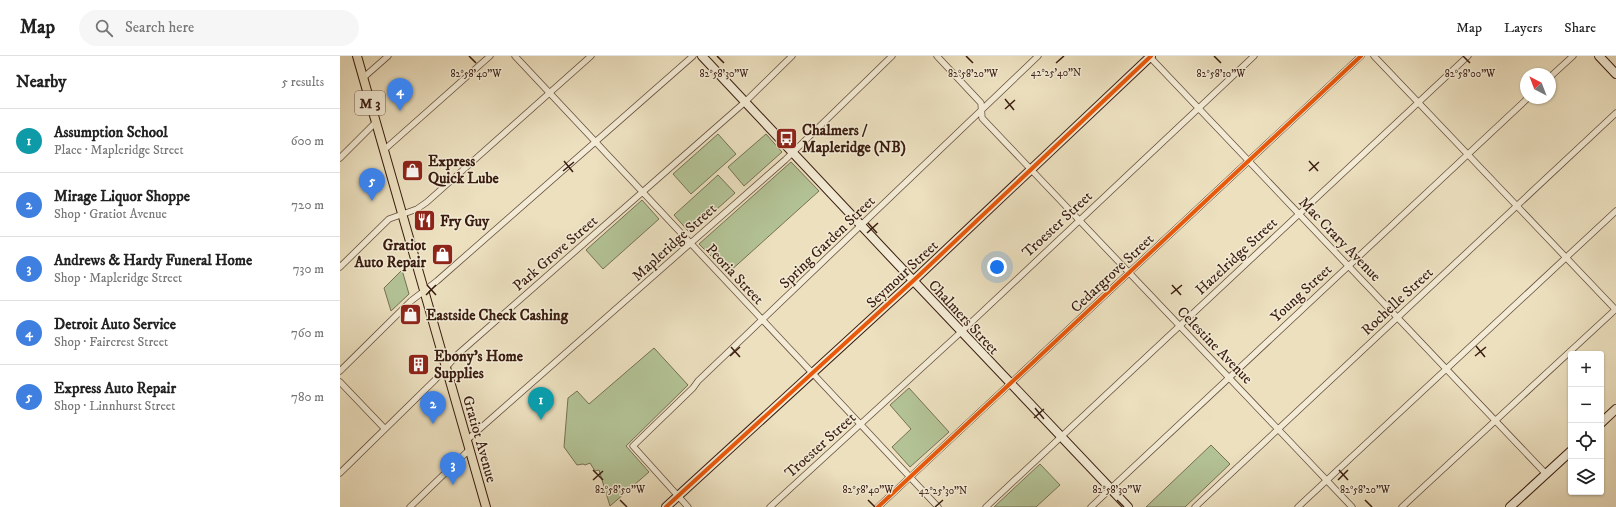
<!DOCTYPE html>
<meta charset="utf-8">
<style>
:root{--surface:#fff;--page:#f6f6f6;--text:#222;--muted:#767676;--line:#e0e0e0;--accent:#7c3aed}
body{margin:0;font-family:"IM FELL DW Pica",serif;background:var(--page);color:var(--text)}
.controls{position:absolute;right:12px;bottom:12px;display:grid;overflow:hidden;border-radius:4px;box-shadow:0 1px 3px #0004}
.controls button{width:36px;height:36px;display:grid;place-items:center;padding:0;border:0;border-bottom:1px solid var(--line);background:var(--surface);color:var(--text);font:20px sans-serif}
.compass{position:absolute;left:1180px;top:12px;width:36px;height:36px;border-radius:50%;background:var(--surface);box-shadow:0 1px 3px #0004;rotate:318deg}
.you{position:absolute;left:657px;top:211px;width:14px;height:14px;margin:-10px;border:3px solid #fff;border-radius:50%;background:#1a73e8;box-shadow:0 0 0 6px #1a73e833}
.badge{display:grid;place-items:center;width:26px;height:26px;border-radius:50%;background:var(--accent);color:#fff;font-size:13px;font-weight:700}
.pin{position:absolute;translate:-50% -33px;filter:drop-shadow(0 1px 2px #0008)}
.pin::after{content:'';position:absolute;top:21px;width:14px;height:12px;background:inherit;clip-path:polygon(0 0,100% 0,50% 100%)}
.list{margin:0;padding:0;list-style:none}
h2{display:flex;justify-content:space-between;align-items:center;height:52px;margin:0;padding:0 16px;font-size:17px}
h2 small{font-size:13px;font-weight:400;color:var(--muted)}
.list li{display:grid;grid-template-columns:26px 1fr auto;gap:12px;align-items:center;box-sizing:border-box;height:64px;padding:0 16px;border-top:1px solid var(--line)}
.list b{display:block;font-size:15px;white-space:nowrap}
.list p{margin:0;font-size:13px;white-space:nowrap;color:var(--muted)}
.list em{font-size:13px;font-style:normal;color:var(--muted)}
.icon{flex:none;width:22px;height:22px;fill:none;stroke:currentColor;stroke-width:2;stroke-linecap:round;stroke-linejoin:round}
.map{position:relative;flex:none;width:1276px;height:451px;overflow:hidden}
header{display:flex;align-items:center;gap:24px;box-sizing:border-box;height:56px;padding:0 20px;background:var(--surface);border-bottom:1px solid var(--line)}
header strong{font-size:19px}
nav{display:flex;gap:22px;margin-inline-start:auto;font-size:14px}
.search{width:280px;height:36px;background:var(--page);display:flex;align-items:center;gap:10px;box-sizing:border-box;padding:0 14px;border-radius:22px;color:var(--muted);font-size:15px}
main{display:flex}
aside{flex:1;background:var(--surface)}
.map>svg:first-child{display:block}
.green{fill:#b3c396;stroke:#767054}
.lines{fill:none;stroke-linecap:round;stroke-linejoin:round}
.street-casing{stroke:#664e3c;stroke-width:7}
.secondary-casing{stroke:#3a1d11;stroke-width:10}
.primary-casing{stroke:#3a1d11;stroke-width:10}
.street{stroke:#f3ebd5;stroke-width:5.5}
.secondary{stroke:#f3ebd5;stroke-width:8}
.primary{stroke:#ece0bf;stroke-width:8}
.cycleway-casing{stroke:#f3ebd5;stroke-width:6}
.cycleway{stroke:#e8590c;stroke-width:4}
.ticks{fill:none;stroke:#3a1d11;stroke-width:1.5}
.labels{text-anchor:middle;stroke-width:3;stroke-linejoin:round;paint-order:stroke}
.shield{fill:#f3ebd5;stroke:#725b4c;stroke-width:1}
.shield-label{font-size:14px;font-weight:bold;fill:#3a1d11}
.poi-label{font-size:15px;font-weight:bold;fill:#3a1d11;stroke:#f3ebd5;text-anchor:start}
.street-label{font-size:15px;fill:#3a1d11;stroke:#f3ebd5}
.ticks-label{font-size:10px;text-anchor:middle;fill:#3a1d11;stroke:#f3ebd5;stroke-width:3;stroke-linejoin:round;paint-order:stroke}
</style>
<header>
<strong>Map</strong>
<div class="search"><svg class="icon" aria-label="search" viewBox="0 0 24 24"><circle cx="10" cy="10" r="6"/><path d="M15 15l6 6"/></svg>Search here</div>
<nav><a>Map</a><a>Layers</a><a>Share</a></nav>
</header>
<main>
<aside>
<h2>Nearby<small>5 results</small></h2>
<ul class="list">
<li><span class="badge" style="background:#0f9aa8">1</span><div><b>Assumption School</b><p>Place · Mapleridge Street</p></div><em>600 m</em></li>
<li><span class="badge" style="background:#3f7fe0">2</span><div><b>Mirage Liquor Shoppe</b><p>Shop · Gratiot Avenue</p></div><em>720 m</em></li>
<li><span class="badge" style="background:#3f7fe0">3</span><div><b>Andrews &amp; Hardy Funeral Home</b><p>Shop · Mapleridge Street</p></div><em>730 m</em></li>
<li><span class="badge" style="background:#3f7fe0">4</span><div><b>Detroit Auto Service</b><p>Shop · Faircrest Street</p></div><em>760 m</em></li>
<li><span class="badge" style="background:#3f7fe0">5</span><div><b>Express Auto Repair</b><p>Shop · Linnhurst Street</p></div><em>780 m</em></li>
</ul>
</aside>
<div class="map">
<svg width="1276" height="451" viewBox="0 0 1276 451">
<rect width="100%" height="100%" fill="#ece0bf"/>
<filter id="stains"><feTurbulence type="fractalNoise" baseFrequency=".005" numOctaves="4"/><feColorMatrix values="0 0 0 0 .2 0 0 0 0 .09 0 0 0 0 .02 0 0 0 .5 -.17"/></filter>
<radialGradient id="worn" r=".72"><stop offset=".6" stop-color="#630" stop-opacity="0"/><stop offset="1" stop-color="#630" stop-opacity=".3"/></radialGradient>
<path class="green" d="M 378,78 L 396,98 L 351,138 L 333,118 Z
M 426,78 L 442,96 L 404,130 L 388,111 Z
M 451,106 L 479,135 L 388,217 L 359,188 Z
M 378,119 L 395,137 L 350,177 L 334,159 Z
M 302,144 L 319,163 L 263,213 L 246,194 Z
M 62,214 L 69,238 L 51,255 L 44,232 Z
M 314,292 L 348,329 L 286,390 L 309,416 L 270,450 L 259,414 L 255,415 L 250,407 L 245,409 L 243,408 L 237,409 L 224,391 L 228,342 L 237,335 L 249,348 Z
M 569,332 L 609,376 L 570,411 L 552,391 L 571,373 L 550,349 Z
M 871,389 L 890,408 L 845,451 L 806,451 Z
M 700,408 L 720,429 L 696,451 L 654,451 Z"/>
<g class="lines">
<defs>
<path id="street" d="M 175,0 L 598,451
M 597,0 L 641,47 L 642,62 L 1012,451
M 809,0 L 1206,418
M 1034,0 L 1276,254
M 1210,21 L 1233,0
M 23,22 L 48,0
M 44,94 L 150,0
M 0,102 L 36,66
M 0,211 L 49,163 L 77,153 L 87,146 L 251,0
M 0,315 L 71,245 L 97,225 L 353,0
M 0,326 L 45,373
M 127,384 L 445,104 L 552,0
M 0,417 L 95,324 L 118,298 L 405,46 L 452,0
M 70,451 L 129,394
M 348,451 L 293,390 L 353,332 L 358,325 L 698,0
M 430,451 L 621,276 L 914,0
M 538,451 L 1021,0
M 646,451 L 1128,0
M 751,451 L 1188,42
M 855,451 L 1276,57
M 958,451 L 1276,155
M 1062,451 L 1276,253"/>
<path id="secondary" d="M 362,0 L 549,199 L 788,451
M 1259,0 L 1276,18
M 1261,367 L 1276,353
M 326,451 L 573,225 L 811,0
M 1170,451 L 1231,395"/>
<path id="primary" d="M 17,0 L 146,451"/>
</defs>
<use href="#street" class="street-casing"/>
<use href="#secondary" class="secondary-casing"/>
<use href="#primary" class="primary-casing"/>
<use href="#street" class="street"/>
<use href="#secondary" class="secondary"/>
<use href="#primary" class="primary"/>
<defs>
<path id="cycleway" d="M 326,451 L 573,225 L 811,0
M 538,451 L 1021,0"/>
</defs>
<use href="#cycleway" class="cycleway-casing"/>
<use href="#cycleway" class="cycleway"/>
</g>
<path class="ticks" d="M 129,0 L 136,7M 377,0 L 384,7M 626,0 L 633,7M 874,0 L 881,7M 1123,0 L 1130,7M 716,7 L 724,0M 665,43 L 674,54M 665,53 L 675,44M 224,105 L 233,116M 969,105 L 978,115M 223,115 L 234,106M 969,115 L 979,106M 528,167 L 537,177M 527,177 L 538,167M 87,229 L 96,239M 832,229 L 841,239M 831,238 L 842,229M 86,239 L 96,229M 1136,290 L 1145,301M 391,291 L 400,301M 390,300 L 400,291M 1135,300 L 1146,291M 695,352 L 704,363M 694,362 L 704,353M 253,414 L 263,424M 999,414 L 1008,424M 253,424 L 263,415M 998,424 L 1008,414M 280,444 L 287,451M 528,444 L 535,451M 777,444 L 784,451M 1025,444 L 1032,451M 595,451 L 603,444"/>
<defs>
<symbol id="bus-square" viewBox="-11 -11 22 22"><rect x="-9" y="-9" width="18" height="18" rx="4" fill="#8f2418" stroke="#f3ebd5"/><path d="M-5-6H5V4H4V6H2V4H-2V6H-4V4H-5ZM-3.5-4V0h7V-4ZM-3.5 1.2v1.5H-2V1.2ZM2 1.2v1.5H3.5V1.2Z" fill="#fff"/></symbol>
<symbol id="shop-square" viewBox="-11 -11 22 22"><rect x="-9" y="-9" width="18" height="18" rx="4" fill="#8f2418" stroke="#f3ebd5"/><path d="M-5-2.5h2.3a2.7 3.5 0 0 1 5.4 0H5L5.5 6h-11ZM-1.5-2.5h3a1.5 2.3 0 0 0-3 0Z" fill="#fff"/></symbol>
<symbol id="restaurant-square" viewBox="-11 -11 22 22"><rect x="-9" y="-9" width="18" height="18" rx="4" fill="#8f2418" stroke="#f3ebd5"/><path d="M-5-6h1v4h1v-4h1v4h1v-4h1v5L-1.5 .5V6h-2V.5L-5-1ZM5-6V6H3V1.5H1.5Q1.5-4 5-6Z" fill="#fff"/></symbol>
<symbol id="building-square" viewBox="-11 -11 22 22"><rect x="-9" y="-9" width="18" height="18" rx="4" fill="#8f2418" stroke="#f3ebd5"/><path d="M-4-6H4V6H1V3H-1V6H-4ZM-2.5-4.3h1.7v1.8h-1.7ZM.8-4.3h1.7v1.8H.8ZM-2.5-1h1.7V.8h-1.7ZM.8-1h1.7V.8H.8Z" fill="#fff"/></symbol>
</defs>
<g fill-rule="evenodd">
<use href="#bus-square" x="434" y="70" width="25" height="25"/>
<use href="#shop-square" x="60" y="102" width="25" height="25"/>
<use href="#restaurant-square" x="72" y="152" width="25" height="25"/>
<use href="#shop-square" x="90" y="186" width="25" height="25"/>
<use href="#shop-square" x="58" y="246" width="25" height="25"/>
<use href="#building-square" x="66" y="296" width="25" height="25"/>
</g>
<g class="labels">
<rect class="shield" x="15" y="35" width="30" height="24" rx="3"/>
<g class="shield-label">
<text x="30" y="52">M 3</text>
</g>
<g class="poi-label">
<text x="462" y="79">Chalmers /<tspan x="462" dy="17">Mapleridge (NB)</tspan></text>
<text x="88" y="110">Express<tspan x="88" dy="17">Quick Lube</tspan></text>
<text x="100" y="170">Fry Guy</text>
<text x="86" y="194" text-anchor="end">Gratiot<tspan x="86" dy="17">Auto Repair</tspan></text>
<text x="86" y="264">Eastside Check Cashing</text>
<text x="94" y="305">Ebony's Home<tspan x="94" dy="17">Supplies</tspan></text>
</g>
<g class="street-label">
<text transform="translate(717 168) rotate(-43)" y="5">Troester Street</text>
<text transform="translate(1000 183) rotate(46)" y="5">Mac Crary Avenue</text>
<text transform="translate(334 186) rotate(-42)" y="5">Mapleridge Street</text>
<text transform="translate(487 186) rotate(-44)" y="5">Spring Garden Street</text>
<text transform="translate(215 197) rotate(-41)" y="5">Park Grove Street</text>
<text transform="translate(896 200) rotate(-43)" y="5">Hazelridge Street</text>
<text transform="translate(772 217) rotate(-43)" y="5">Cedargrove Street</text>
<text transform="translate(395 218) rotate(47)" y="5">Peoria Street</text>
<text transform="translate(562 218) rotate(-43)" y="5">Seymour Street</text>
<text transform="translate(961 237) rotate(-43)" y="5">Young Street</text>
<text transform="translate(1057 245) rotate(-43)" y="5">Rochelle Street</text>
<text transform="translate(624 261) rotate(47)" y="5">Chalmers Street</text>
<text transform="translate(875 289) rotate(46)" y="5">Celestine Avenue</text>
<text transform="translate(140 383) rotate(74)" y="5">Gratiot Avenue</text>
<text transform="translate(480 389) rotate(-42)" y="5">Troester Street</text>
</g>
</g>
<g class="ticks-label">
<text x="716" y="20">42°25'40"N</text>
<text x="881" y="21">82°58'10"W</text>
<text x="136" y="21">82°58'40"W</text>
<text x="384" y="21">82°58'30"W</text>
<text x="633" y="21">82°58'20"W</text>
<text x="1130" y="21">82°58'00"W</text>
<text x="280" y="437">82°58'50"W</text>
<text x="528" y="437">82°58'40"W</text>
<text x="777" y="437">82°58'30"W</text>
<text x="1025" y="437">82°58'20"W</text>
<text x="603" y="438">42°25'30"N</text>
</g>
<rect width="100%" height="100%" filter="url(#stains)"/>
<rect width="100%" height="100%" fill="url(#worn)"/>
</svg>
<div class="controls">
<button>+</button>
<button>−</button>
<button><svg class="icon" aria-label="locate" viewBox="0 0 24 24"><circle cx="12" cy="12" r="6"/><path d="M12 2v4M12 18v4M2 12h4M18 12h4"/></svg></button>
<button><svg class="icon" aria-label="layers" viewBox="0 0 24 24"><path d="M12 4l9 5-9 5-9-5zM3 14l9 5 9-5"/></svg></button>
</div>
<svg class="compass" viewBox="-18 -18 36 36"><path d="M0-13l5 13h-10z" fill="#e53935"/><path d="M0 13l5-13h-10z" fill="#767676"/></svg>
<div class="you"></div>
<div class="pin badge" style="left:201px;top:364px;background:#0f9aa8">1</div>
<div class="pin badge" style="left:93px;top:368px;background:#3f7fe0">2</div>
<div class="pin badge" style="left:113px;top:429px;background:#3f7fe0">3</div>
<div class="pin badge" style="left:60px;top:55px;background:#3f7fe0">4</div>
<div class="pin badge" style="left:32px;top:145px;background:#3f7fe0">5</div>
</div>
</main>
